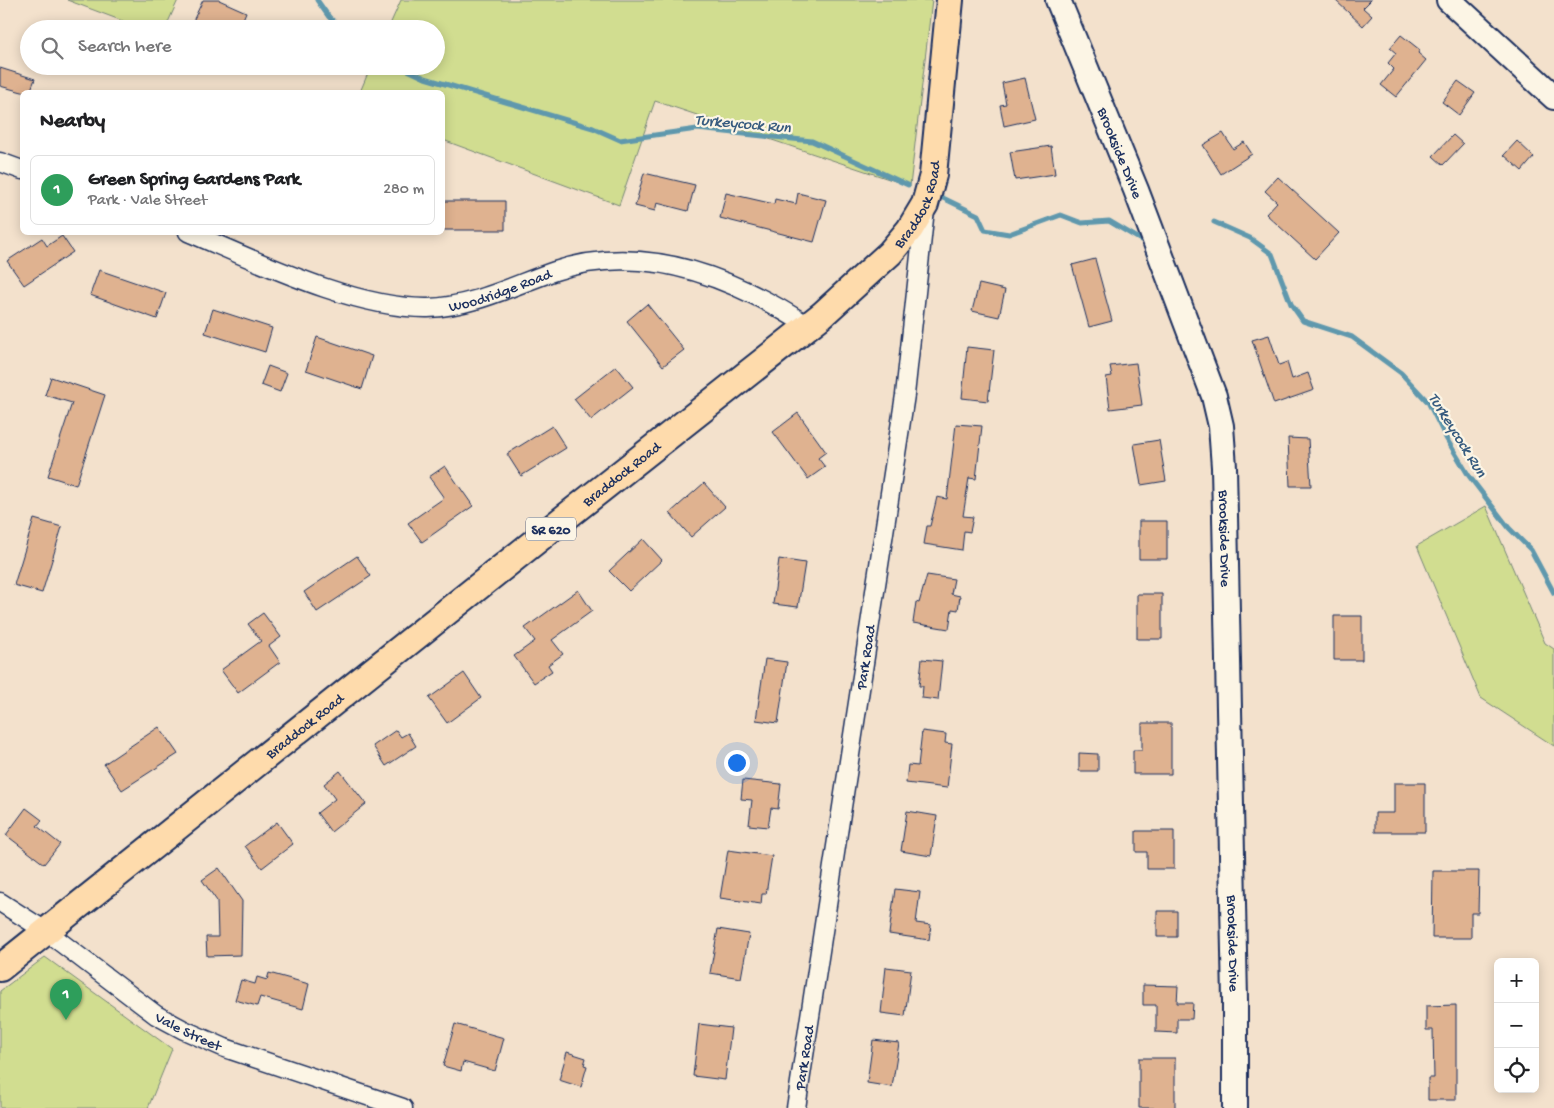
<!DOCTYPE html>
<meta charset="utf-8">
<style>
:root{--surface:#fff;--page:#f2f2f2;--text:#202124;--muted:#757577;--line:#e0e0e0;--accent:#c8321e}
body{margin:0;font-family:"Gochi Hand",sans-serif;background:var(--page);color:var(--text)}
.controls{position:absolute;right:15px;bottom:15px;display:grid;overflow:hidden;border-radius:8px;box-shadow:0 2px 12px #0003}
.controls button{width:45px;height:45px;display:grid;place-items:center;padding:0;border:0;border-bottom:1px solid var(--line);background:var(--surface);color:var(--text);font:25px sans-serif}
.you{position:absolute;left:736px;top:762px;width:18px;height:18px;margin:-12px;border:4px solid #fff;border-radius:50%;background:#1a73e8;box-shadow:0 0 0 8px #1a73e833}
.badge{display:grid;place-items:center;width:32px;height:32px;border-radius:50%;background:var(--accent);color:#fff;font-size:16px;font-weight:700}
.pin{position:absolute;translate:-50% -41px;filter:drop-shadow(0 1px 2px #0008)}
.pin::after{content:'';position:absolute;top:26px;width:18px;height:15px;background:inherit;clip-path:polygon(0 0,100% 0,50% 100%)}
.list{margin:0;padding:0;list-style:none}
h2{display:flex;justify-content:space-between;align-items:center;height:65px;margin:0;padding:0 20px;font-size:21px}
h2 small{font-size:16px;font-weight:400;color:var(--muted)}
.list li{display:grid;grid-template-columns:32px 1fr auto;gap:15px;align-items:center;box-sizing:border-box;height:70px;margin:0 10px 10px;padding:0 10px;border:1px solid var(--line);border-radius:8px}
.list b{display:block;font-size:19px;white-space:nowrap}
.list p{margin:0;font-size:16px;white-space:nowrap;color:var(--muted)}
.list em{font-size:16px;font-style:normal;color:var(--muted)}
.icon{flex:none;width:28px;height:28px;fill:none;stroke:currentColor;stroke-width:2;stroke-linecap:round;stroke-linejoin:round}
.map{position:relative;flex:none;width:1554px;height:1108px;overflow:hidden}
.search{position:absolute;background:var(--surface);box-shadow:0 2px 12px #0003;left:20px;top:20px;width:425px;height:55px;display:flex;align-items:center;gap:12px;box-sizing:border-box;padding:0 18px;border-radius:28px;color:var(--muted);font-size:19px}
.panel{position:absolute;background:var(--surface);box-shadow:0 2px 12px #0003;left:20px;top:90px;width:425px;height:145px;border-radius:8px}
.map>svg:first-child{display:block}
.green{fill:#d1dd90;stroke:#768677}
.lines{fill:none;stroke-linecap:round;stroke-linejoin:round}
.stream{stroke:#5f98ad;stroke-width:5}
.building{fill:#dfb290;stroke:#1b2f5e}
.street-casing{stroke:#1b2f5e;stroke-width:21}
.secondary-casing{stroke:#1b2f5e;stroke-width:28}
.primary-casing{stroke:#1b2f5e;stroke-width:30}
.street{stroke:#fcf5e5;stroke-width:18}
.secondary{stroke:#fcf5e5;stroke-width:24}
.primary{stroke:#fedbac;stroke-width:26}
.labels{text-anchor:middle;stroke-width:4.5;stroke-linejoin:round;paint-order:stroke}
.shield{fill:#fcf5e5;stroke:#5e6a86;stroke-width:1}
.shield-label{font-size:14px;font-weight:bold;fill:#1b2f5e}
.street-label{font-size:15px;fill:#1b2f5e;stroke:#fcf5e5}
.water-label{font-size:16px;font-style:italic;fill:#375b7f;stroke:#fcf5e5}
</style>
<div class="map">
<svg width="1554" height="1108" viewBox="0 0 1554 1108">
<rect width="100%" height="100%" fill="#f3e1cc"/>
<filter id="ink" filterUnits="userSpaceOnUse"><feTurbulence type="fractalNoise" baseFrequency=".02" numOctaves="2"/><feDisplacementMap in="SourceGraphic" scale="10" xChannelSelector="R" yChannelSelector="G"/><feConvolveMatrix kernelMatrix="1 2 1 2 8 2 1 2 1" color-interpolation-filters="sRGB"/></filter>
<g filter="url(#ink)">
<path class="green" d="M 67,0 L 178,0 L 165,29 L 144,29 Z
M 401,0 L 932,0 L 910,186 L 655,101 L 619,205 L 443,140 L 442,92 L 360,92 L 371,66 L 436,66 L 436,29 L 388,29 Z
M 1486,506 L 1545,643 L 1554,649 L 1554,746 L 1481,698 L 1417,546 Z
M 45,957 L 172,1049 L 148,1108 L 0,1108 L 0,991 Z"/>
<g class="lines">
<path class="stream" d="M 317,0 L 329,17 L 342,29
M 399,66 L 425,78 L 593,128 L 620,140 L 697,129 L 812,141 L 908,185
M 943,198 L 978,215 L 985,230 L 1009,234 L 1061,215 L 1082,223 L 1109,221 L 1141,240
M 1214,222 L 1250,238 L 1272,254 L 1291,304 L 1303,321 L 1352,337 L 1401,373 L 1428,402 L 1446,438 L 1469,476 L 1509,528 L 1531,550 L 1554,593"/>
</g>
<path class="building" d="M 203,0 L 219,0 L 246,12 L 239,29 L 210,29 L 193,21 Z
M 1335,0 L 1371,0 L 1363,8 L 1372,16 L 1363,26 Z
M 1401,35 L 1420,50 L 1418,53 L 1426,60 L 1396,97 L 1381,85 L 1394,69 L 1388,63 L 1396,53 L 1390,48 Z
M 0,68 L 35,79 L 30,92 L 22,92 L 0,86 Z
M 1025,78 L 1035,119 L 1004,126 L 1000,105 L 1006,104 L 1002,83 Z
M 1458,81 L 1475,93 L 1459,115 L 1442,102 Z
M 1223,133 L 1233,149 L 1244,142 L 1252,154 L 1221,174 L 1203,145 Z
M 1453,135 L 1463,144 L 1443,165 L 1433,156 Z
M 1517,141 L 1534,157 L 1522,171 L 1504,155 Z
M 1051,146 L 1055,174 L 1015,180 L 1010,152 Z
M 644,173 L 695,185 L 688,211 L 657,203 L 655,211 L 635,206 Z
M 1278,177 L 1339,233 L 1315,259 L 1266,214 L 1277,202 L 1265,191 Z
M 726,193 L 774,204 L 775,199 L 796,204 L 798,193 L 826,200 L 814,242 L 720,218 Z
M 442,201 L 505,201 L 505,230 L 442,230 Z
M 62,236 L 73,252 L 24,285 L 7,261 L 42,238 L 47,246 Z
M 1095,259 L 1112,321 L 1089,327 L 1072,265 Z
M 99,270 L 166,293 L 157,319 L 90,295 Z
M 979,284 L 1005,290 L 999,317 L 972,311 Z
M 647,304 L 684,350 L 663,366 L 627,321 Z
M 213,309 L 272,328 L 265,352 L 205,333 Z
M 1269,335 L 1279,365 L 1287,362 L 1292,379 L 1308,373 L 1314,390 L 1274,404 L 1252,340 Z
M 317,337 L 372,356 L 362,389 L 306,370 Z
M 967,347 L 994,350 L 988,401 L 962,398 Z
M 1136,363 L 1142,405 L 1110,409 L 1106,377 L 1112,376 L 1110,366 Z
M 268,366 L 287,373 L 280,392 L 261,385 Z
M 616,366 L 633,387 L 591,420 L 574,399 Z
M 51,377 L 105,395 L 76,485 L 48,476 L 72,403 L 45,395 Z
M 798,413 L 826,452 L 818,458 L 825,467 L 808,479 L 773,432 Z
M 956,424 L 982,426 L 976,479 L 969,478 L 963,516 L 973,517 L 970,532 L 964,531 L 962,550 L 924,544 L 927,526 L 930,526 L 937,497 L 947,499 Z
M 552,426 L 566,448 L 521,476 L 507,454 Z
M 1288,438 L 1308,439 L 1311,486 L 1290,486 Z
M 1159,440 L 1166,481 L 1141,485 L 1134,444 Z
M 445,466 L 473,506 L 422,542 L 408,523 L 444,498 L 429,477 Z
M 704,483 L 725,507 L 691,537 L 670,513 Z
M 34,519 L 62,527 L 42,593 L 14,585 Z
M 1139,521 L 1167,521 L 1167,559 L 1139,559 Z
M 643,539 L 662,560 L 629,591 L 609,571 Z
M 357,556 L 371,576 L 317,612 L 304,592 Z
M 779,559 L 805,563 L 798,607 L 773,604 Z
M 927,575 L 954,579 L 951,594 L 960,596 L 958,610 L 952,609 L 949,629 L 913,623 L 916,602 L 919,603 Z
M 578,590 L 592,611 L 552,640 L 563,654 L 548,665 L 552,671 L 534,683 L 514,656 L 535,641 L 525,628 Z
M 1137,594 L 1162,594 L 1162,639 L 1137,639 Z
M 263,613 L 281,637 L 269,646 L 280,662 L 238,693 L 221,670 L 261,641 L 248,624 Z
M 1334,616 L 1362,616 L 1362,660 L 1334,660 Z
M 765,659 L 787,662 L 778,723 L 756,720 Z
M 922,659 L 942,661 L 938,700 L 922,698 L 923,686 L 919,686 Z
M 464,673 L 481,698 L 447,723 L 429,698 Z
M 1142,723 L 1171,723 L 1171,774 L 1133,774 L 1133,750 L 1142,750 Z
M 159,727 L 178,754 L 122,790 L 104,764 Z
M 396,730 L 401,737 L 408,733 L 416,746 L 386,766 L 373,746 Z
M 922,731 L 946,734 L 945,743 L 952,744 L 947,788 L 906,783 L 908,765 L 918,766 Z
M 1079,753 L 1098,754 L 1098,771 L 1079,771 Z
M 340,771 L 366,804 L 331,832 L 317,813 L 335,799 L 324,784 Z
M 743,780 L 781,784 L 778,809 L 771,808 L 768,827 L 749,825 L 752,800 L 741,799 Z
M 1394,783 L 1425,783 L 1425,832 L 1375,832 L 1375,813 L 1394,813 Z
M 26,808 L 42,820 L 37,826 L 60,844 L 44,864 L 6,835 Z
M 907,811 L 937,816 L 931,856 L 901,851 Z
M 277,822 L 293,844 L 262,868 L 245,846 Z
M 1136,831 L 1174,831 L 1174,869 L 1147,869 L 1147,852 L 1136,852 Z
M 728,850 L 772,856 L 766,894 L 762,894 L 761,904 L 720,898 Z
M 219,868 L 242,901 L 241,955 L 207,956 L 206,937 L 218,937 L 217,901 L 202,880 Z
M 1433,871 L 1479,871 L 1478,913 L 1471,913 L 1471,938 L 1432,938 Z
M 895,889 L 920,892 L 916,923 L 931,925 L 929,940 L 889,934 Z
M 1157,911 L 1177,911 L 1177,937 L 1157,937 Z
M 718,929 L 749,934 L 741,978 L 710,973 Z
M 886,967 L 911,970 L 905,1016 L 881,1013 Z
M 269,973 L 309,984 L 303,1009 L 260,997 L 257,1006 L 235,1000 L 241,980 L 255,984 L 257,977 L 267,980 Z
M 1143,985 L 1178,986 L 1177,1003 L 1193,1003 L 1192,1019 L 1177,1019 L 1177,1033 L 1156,1032 L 1156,1005 L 1143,1005 Z
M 1456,1005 L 1456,1100 L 1428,1100 L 1428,1078 L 1434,1078 L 1433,1030 L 1426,1030 L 1426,1006 Z
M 455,1024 L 504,1038 L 495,1071 L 463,1062 L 461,1071 L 443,1066 Z
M 699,1024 L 731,1028 L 725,1080 L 693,1076 Z
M 873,1040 L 899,1043 L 892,1087 L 867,1083 Z
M 567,1052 L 586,1058 L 584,1065 L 587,1066 L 581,1087 L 559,1080 Z
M 1139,1058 L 1175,1058 L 1175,1108 L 1139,1108 Z"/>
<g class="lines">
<defs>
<g id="street">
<path d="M 0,162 L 22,170"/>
<path id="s1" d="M 188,232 C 257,261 354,309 428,308 C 472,307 514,285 555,271 C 644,241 733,277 808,326"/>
<path id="s2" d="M 0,902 L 47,932 L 156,1015 L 184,1030 L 225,1048 L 403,1108"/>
<path id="s3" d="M 796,1108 L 905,395 L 925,209"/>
</g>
<g id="secondary">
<path id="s4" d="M 1058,0 L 1136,190 L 1214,396 L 1221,426 L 1224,467 L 1235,1000 L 1235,1108"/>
<path d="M 1449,0 L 1554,97"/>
</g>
<g id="primary">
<path id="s5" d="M 0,968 L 562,520 L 822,315 L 890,253 L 910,229 L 925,204 L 933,175 L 950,0"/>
</g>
</defs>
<use href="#street" class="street-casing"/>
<use href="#secondary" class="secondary-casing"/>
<use href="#primary" class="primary-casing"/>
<use href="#street" class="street"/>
<use href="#secondary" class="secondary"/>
<use href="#primary" class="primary"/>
</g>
</g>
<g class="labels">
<rect class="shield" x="526" y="517.5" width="50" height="23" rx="4"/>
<g class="shield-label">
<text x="551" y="534">SR 620</text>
</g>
<g class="street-label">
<text dy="5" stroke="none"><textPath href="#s4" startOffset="165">Brookside Drive</textPath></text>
<text dy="5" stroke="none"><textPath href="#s5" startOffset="1199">Braddock Road</textPath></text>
<text dy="5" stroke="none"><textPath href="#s1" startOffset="328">Woodridge Road</textPath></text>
<text dy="5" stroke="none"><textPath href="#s5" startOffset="794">Braddock Road</textPath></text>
<text dy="5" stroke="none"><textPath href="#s4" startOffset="569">Brookside Drive</textPath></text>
<text dy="5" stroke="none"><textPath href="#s3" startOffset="456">Park Road</textPath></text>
<text dy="5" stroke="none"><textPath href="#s5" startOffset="389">Braddock Road</textPath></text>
<text dy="5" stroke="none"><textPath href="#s4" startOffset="974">Brookside Drive</textPath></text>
<text dy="5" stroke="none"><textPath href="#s2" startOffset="229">Vale Street</textPath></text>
<text dy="5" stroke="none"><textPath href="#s3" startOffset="51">Park Road</textPath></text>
</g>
<g class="water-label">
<text transform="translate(743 122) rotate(5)" y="6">Turkeycock Run</text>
<text transform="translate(1459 434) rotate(58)" y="6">Turkeycock Run</text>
</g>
</g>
</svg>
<div class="controls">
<button>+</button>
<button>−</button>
<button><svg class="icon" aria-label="locate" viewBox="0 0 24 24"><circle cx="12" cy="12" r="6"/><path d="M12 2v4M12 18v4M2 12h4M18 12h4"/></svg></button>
</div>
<div class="you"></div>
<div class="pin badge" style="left:66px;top:1020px;background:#2e9e5b">1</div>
<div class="search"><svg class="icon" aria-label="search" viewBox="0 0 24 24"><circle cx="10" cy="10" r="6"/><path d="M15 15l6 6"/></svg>Search here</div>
<section class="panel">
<h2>Nearby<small></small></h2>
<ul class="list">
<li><span class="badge" style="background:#2e9e5b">1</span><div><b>Green Spring Gardens Park</b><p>Park · Vale Street</p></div><em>280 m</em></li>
</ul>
</section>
</div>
